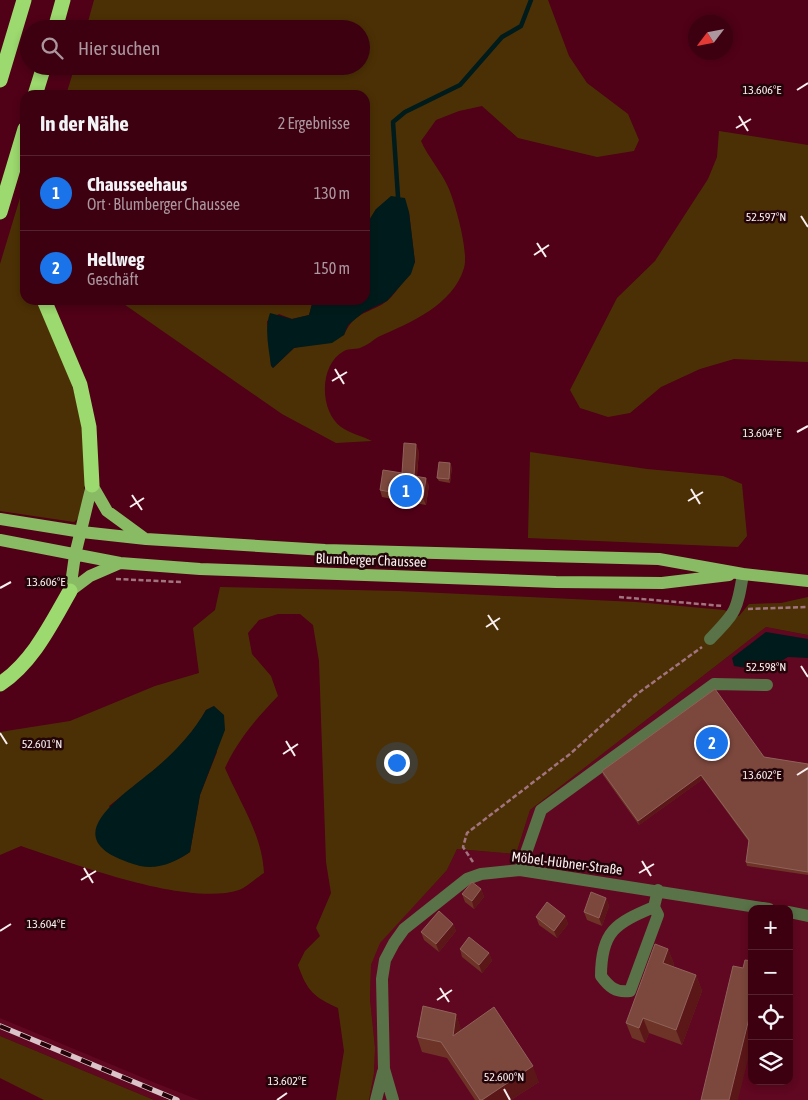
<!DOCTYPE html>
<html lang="de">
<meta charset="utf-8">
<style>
:root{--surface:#3c0011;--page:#430a1a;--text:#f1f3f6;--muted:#ac979f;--line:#552231;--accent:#1a73e8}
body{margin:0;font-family:"Asap Condensed",sans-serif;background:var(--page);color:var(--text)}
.controls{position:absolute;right:15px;bottom:15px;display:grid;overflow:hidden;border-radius:10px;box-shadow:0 2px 8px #0003}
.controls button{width:45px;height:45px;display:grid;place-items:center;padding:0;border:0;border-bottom:1px solid var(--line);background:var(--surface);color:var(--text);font:25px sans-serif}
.compass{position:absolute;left:688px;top:15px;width:45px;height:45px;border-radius:50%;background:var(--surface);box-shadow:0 2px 8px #0003;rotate:238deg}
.you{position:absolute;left:396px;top:762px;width:18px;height:18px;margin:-12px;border:4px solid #fff;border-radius:50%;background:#1a73e8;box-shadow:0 0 0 8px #1a73e833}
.badge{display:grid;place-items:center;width:32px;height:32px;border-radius:50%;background:var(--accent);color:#fff;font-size:16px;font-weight:700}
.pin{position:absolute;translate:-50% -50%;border:2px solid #fff;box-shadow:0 1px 5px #0006}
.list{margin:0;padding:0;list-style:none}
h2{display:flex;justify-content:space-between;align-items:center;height:65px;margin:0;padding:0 20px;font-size:21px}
h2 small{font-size:16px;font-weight:400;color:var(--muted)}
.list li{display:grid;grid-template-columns:32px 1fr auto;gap:15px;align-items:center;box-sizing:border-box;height:75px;padding:0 20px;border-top:1px solid var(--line)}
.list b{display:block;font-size:19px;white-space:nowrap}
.list p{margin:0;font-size:16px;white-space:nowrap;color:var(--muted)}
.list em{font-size:16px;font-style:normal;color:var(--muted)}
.icon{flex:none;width:28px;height:28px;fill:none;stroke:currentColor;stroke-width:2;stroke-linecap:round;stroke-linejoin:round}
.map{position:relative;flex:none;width:808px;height:1100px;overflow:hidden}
.search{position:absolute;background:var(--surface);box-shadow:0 2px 8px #0003;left:20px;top:20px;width:350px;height:55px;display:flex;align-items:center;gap:12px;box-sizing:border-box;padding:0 18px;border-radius:28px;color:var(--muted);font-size:19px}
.panel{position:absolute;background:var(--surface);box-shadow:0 2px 8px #0003;left:20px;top:90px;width:350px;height:215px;border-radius:15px}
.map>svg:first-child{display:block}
.built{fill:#600721;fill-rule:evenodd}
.green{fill:#4c3005;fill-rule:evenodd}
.water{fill:#001b1b}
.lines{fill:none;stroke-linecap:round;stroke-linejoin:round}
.stream{stroke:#001b1b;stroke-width:4.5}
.path{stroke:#a27480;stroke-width:2.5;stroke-dasharray:5 2.5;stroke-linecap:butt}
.minor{stroke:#597248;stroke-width:12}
.major{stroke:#89bb64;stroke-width:12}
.highway{stroke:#9cd96e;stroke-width:15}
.rail-casing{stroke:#dbc4c9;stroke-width:5.5}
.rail{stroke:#230409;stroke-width:4;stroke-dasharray:11;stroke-linecap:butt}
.wall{fill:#6d3327}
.shaded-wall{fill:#5b1618}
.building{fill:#7c473d;stroke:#8f6259}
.ticks{fill:none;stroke:#f9eff0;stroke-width:2}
.labels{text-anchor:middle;stroke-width:5;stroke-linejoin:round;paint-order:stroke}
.street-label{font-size:14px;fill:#f9eff0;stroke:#230409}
.ticks-label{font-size:12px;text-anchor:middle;fill:#f9eff0;stroke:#230409;stroke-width:5;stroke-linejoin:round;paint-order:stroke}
</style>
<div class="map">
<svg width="808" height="1100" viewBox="0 0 808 1100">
<rect width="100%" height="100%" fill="#500017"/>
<path class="built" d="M 766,627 L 808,635 L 808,1100 L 369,1100 L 374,1073 L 375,1048 L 370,999 L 371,965 L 379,943 L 447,870 L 457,849 L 516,854 L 530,810 ZM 752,909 L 789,909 L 789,1081 L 752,1081 Z
M 0,1018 L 158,1084 L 199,1100 L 154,1100 L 0,1036 Z"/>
<path class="green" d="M 94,0 L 548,0 L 569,56 L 587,83 L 628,114 L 639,140 L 634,151 L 597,157 L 518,138 L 482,106 L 459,111 L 436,120 L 421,141 C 428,157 441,171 448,187 C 455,202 469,252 464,268 C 453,305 410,323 378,337 C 373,340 368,345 362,347 C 357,350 349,348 344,351 C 319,364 319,411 341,427 C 349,433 362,436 372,441 L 336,443 L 282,414 L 118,300 L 312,300 L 312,304 L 309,315 L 292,319 L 279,314 L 267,321 L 271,365 L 273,368 L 294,348 L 344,335 C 355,310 370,314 387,301 C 398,292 407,274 415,262 L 409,212 L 376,209 L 365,227 L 365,95 L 66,95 L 75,66 L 361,66 L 361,29 L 86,29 Z
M 719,131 L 808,145 L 808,362 L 734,359 L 700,369 L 661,387 L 630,413 L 608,417 L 580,408 L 570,390 L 617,298 L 655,261 L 708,179 L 717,157 Z
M 20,198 L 25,253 L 25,300 L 38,300 C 66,364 91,419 84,491 C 83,501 83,516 74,522 L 0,511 L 0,264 Z
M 530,452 L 647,469 L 723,476 L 742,484 L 747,536 L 738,547 L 528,538 Z
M 220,587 L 398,591 L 636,602 L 724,610 L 739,616 L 749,604 L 781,603 L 808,597 L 808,635 L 766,627 L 530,810 L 516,854 L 457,849 L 447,870 L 380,943 L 371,965 L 370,999 L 375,1048 L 374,1073 L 369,1100 L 336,1100 L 344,1051 L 338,1008 C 314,997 307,991 298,965 L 305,951 L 320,936 L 316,928 L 331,893 L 326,862 L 319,661 L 313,625 L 300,614 L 278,614 L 259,620 L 248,633 L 252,654 L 271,676 L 278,696 C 257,718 238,739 225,768 C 240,803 262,834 264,873 C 256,878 247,887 239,890 C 187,907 72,863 21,846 L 0,855 L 0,732 L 70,721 L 155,686 L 199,673 L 193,628 L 215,610 ZM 214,706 L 217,752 L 200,795 L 190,852 C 174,863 162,866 143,866 L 109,806 C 144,778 185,750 206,710 Z
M 0,1036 L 154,1100 L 44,1100 L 0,1078 Z"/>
<path class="water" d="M 391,196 L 405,198 L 409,212 L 415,262 L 411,274 L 387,301 L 364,312 L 348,325 L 344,335 L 332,343 L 294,348 L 273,368 L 271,366 C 269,349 264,329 270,313 L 292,319 L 309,315 L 312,304 L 312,300 L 365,300 L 365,227 L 376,209 Z
M 766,632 L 808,639 L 808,658 L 788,657 L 765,671 L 734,666 L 732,658 Z
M 214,706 L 224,715 L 225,730 L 200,795 L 190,852 C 176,862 158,870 140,866 C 49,841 119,799 157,767 C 176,751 194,731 206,710 Z"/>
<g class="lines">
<path class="stream" d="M 398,197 L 393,122 L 405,112 L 460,85 L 502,37 L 521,26 L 531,0"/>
<path class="path" d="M 116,579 L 181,582
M 619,597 L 723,606
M 748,609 L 808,607
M 473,862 L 463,847 L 467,833 L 570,754 L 637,694 L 702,647"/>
<path class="minor" d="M 710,639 C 736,612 737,611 743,574
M 520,870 L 541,810 L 714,684 L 767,685
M 654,907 C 616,923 601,931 601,976 C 609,987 616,993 630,991 L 658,915 L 654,907 L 658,890
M 789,912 L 808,916
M 376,1100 L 383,1072
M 393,1100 L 384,1069 L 382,979 L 385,960 L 394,943 L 404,929 L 467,879 L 481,874 L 520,870 L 769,909"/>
<path class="major" d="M 92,485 L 107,511 L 144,538
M 0,519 L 82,532 L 146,539 L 325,550 L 659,559 L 743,574 L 808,581
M 0,540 L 120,563 L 200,569 L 556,582 L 662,583 L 729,575
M 70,591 L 75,555 L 92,485
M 70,591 L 90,576 L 120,563"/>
<path class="highway" d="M 55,29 L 63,0
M 0,80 L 24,0
M 35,95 L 44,66
M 0,212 L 25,129
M 44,300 L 80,385 L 89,427 L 92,485
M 0,684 C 33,662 51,624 70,591"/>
<defs>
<path id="rail" d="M 0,1026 L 177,1100"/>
</defs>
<use href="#rail" class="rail-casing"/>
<use href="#rail" class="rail"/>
</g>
<path class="wall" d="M 419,451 L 417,476 L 429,485 L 426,505 L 382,497 L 380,490 L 402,473 Z
M 452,467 L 450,483 L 439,481 L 437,478 Z
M 764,757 L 808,764 L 808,875 L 747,866 L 746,862 L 749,842 L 703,779 L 639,825 L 603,775 L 602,771 Z
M 481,889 L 484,897 L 474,909 L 465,902 L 462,894 Z
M 606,898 L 609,906 L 602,926 L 587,920 L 584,912 Z
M 565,916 L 568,924 L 557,938 L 539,925 L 536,917 Z
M 453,924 L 456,931 L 439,952 L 424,940 L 421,932 Z
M 460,949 L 489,953 L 492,961 L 482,973 L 462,957 Z
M 668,949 L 674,964 L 673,967 L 696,975 L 702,991 L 682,1045 L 649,1033 L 645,1043 L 632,1038 L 626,1023 Z
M 456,1014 L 461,1030 L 539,1082 L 511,1100 L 475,1100 L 447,1058 L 422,1052 L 417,1037 Z"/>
<path class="shaded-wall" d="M 416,444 L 419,451 L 416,483 L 414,476 Z
M 450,463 L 452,467 L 450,483 L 449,479 Z
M 426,478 L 429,485 L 426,505 L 423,498 Z
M 701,775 L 703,779 L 639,825 L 638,821 Z
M 481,889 L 484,897 L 474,909 L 472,901 Z
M 606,898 L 609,906 L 602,926 L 599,918 Z
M 565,916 L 568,924 L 557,938 L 554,931 Z
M 453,924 L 456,931 L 439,952 L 436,944 Z
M 668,949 L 674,964 L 669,978 L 663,963 Z
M 489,953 L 492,961 L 482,973 L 479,965 Z
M 696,975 L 702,991 L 682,1045 L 676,1030 Z
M 752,1006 L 752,1043 L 738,1100 L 729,1100 Z
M 456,1014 L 461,1029 L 458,1051 L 453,1036 Z
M 643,1018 L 649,1033 L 645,1043 L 639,1028 Z
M 533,1066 L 539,1082 L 511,1100 L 482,1100 Z"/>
<path class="building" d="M 404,443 L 416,444 L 414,476 L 426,478 L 423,498 L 380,490 L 383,470 L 402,473 Z
M 439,462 L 450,463 L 449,479 L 437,478 Z
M 715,689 L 764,757 L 808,764 L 808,872 L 746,862 L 749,840 L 701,775 L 638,821 L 602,771 Z
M 472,882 L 481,889 L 472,901 L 462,894 Z
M 591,892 L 606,898 L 599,918 L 584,912 Z
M 547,902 L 565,916 L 554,931 L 536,917 Z
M 439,911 L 453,924 L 436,944 L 421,932 Z
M 469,937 L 489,953 L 479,965 L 460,949 Z
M 655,944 L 668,949 L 663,963 L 696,975 L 676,1030 L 643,1018 L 639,1028 L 626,1023 Z
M 745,960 L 752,961 L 752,1006 L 729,1100 L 701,1100 L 733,966 L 743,968 Z
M 423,1006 L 456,1014 L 453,1036 L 494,1007 L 533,1066 L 482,1100 L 480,1100 L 441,1042 L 417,1037 Z"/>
<path class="ticks" d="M 797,90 L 808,83M 739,116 L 748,131M 736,128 L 751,119M 801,216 L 808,227M 537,243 L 546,257M 534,255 L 549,245M 335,369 L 344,384M 332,381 L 347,372M 797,432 L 808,426M 691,489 L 700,504M 132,495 L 142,510M 688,501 L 703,492M 130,507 L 144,498M 0,588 L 11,582M 488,615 L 498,630M 486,627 L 500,618M 801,666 L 808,677M 0,733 L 7,744M 286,741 L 295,756M 283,754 L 298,744M 797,775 L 808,768M 642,861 L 651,876M 84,868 L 93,883M 639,873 L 654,864M 81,880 L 96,871M 0,931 L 11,924M 440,988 L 449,1002M 437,1000 L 452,990M 504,1089 L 510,1100M 277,1100 L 287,1093"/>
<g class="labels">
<g class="street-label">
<text transform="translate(371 560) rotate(2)" y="5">Blumberger Chaussee</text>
<text transform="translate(567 863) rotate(7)" y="5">Möbel-Hübner-Straße</text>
</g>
</g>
<g class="ticks-label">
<text x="762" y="94">13.606°E</text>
<text x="766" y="221">52.597°N</text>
<text x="762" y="437">13.604°E</text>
<text x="46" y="586">13.606°E</text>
<text x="766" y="671">52.598°N</text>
<text x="42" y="748">52.601°N</text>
<text x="762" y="779">13.602°E</text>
<text x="46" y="928">13.604°E</text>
<text x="504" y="1081">52.600°N</text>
<text x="287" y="1085">13.602°E</text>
</g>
</svg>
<div class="controls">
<button>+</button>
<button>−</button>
<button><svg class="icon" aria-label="locate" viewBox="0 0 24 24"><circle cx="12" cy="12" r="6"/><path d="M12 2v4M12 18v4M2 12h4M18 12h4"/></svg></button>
<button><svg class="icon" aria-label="layers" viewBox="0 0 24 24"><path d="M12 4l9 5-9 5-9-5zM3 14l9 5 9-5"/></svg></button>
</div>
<svg class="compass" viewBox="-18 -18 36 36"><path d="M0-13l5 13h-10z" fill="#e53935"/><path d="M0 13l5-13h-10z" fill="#ac979f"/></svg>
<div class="you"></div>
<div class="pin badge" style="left:406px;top:491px">1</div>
<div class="pin badge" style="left:712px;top:743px">2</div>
<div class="search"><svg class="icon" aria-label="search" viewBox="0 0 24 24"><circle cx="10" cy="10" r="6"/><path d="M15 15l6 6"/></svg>Hier suchen</div>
<section class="panel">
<h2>In der Nähe<small>2 Ergebnisse</small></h2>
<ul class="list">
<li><span class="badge">1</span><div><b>Chausseehaus</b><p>Ort · Blumberger Chaussee</p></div><em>130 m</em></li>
<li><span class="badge">2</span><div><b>Hellweg</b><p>Geschäft</p></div><em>150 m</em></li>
</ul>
</section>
</div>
